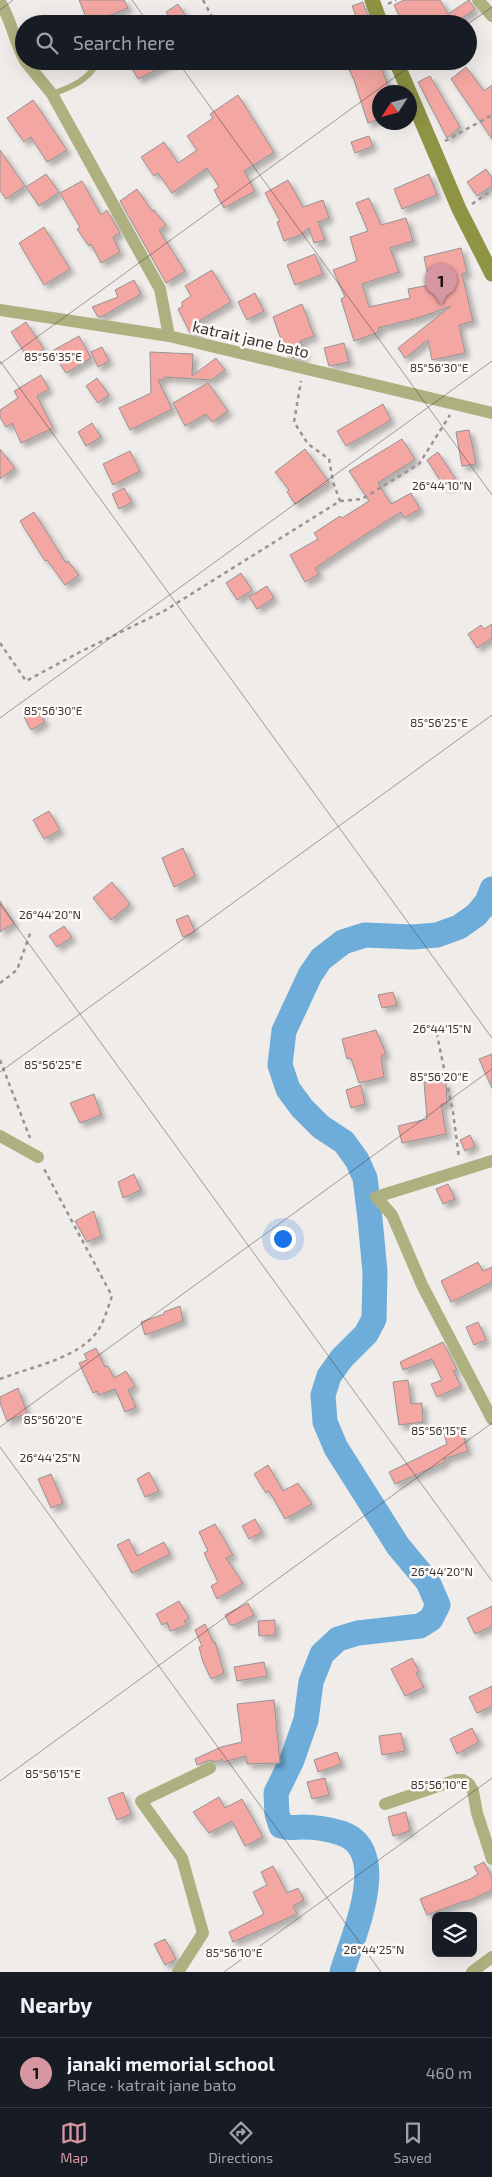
<!DOCTYPE html>
<meta charset="utf-8">
<style>
:root{--surface:#171b24;--page:#20242c;--text:#f1f3f6;--muted:#9ea1a6;--line:#363941;--accent:#d797a2}
body{margin:0;font-family:"Exo 2",sans-serif;background:var(--page);color:var(--text)}
.controls{position:absolute;right:15px;bottom:15px;display:grid;overflow:hidden;border-radius:8px;box-shadow:0 5px 20px #0002}
.controls button{width:45px;height:45px;display:grid;place-items:center;padding:0;border:0;border-bottom:1px solid var(--line);background:var(--surface);color:var(--text);font:25px sans-serif}
.compass{position:absolute;left:372px;top:85px;width:45px;height:45px;border-radius:50%;background:var(--surface);box-shadow:0 5px 20px #0002;rotate:234deg}
.you{position:absolute;left:282px;top:1238px;width:18px;height:18px;margin:-12px;border:4px solid #fff;border-radius:50%;background:#1a73e8;box-shadow:0 0 0 8px #1a73e833}
.badge{display:grid;place-items:center;width:32px;height:32px;border-radius:50%;background:var(--accent);color:#111;font-size:16px;font-weight:700}
.pin{position:absolute;translate:-50% -41px;filter:drop-shadow(0 1px 2px #0008)}
.pin::after{content:'';position:absolute;top:26px;width:18px;height:15px;background:inherit;clip-path:polygon(0 0,100% 0,50% 100%)}
.list{margin:0;padding:0;list-style:none}
h2{display:flex;justify-content:space-between;align-items:center;height:65px;margin:0;padding:0 20px;font-size:21px}
h2 small{font-size:16px;font-weight:400;color:var(--muted)}
.list li{display:grid;grid-template-columns:32px 1fr auto;gap:15px;align-items:center;box-sizing:border-box;height:70px;padding:0 20px;border-top:1px solid var(--line)}
.list b{display:block;font-size:19px;white-space:nowrap}
.list p{margin:0;font-size:16px;white-space:nowrap;color:var(--muted)}
.list em{font-size:16px;font-style:normal;color:var(--muted)}
.icon{flex:none;width:28px;height:28px;fill:none;stroke:currentColor;stroke-width:2;stroke-linecap:round;stroke-linejoin:round}
.map{position:relative;flex:none;width:492px;height:1972px;overflow:hidden}
.search{position:absolute;background:var(--surface);box-shadow:0 5px 20px #0002;left:15px;right:15px;top:15px;height:55px;display:flex;align-items:center;gap:12px;box-sizing:border-box;padding:0 18px;border-radius:28px;color:var(--muted);font-size:19px}
.sheet{height:135px;background:var(--surface)}
nav{display:flex;justify-content:space-around;align-items:center;box-sizing:border-box;height:70px;border-top:1px solid var(--line);background:var(--surface);font-size:14px;color:var(--muted)}
nav a{display:grid;justify-items:center;gap:2px}
nav .on{color:var(--accent)}
.map>svg:first-child{display:block}
.lines{fill:none;stroke-linecap:round;stroke-linejoin:round}
.river{stroke:#6eadd9;stroke-width:25}
.building{fill:#f3a6a2;stroke:#979292;filter:url(#shadow)}
.path{stroke:#979492;stroke-width:2.5;stroke-dasharray:4 4;stroke-linecap:butt}
.lane{stroke:#adb17f;stroke-width:6}
.street{stroke:#adb17f;stroke-width:12}
.secondary{stroke:#8f9344;stroke-width:15}
.ticks{fill:none;stroke:#373534;stroke-width:1;stroke-opacity:0.45}
.labels{text-anchor:middle;stroke-width:5;stroke-linejoin:round;paint-order:stroke}
.street-label{font-size:16px;fill:#373534;stroke:#fdf9f6}
.ticks-label{font-size:12px;text-anchor:middle;fill:#373534;stroke:#fdf9f6;stroke-width:5;stroke-linejoin:round;paint-order:stroke}
</style>
<div class="map">
<svg width="492" height="1972" viewBox="0 0 492 1972">
<defs>
<filter id="shadow"><feDropShadow dx="4.5" dy="4.5" stdDeviation="2.5" flood-color="#0004"/></filter>
</defs>
<rect width="100%" height="100%" fill="#f0ece9"/>
<g class="lines">
<path class="river" d="M 342,1972 C 352,1938 393,1850 341,1833 C 328,1829 317,1827 303,1827 C 295,1827 289,1829 281,1826 L 277,1814 L 276,1793 L 292,1760 L 306,1720 L 311,1682 L 322,1654 L 338,1639 L 358,1633 L 420,1626 L 431,1619 L 438,1605 L 428,1582 L 398,1546 L 336,1448 L 325,1422 L 323,1395 L 329,1376 L 342,1358 L 366,1334 L 374,1319 L 375,1272 L 370,1219 L 365,1178 L 357,1160 L 344,1142 L 321,1127 L 302,1108 L 288,1089 L 280,1065 L 284,1031 L 310,975 L 321,959 L 343,942 L 365,935 L 412,937 L 437,935 L 459,927 L 476,915 L 487,902 L 492,889"/>
</g>
<path class="building" d="M 79,0 L 124,0 L 128,8 L 89,24 Z
M 404,0 L 440,0 L 448,14 L 469,0 L 475,9 L 454,24 L 403,24 L 394,5 Z
M 363,2 L 363,3 L 371,24 L 359,24 L 352,6 Z
M 178,4 L 191,24 L 174,24 L 166,12 Z
M 128,61 L 174,61 L 138,79 Z
M 345,61 L 379,61 L 390,92 L 380,92 L 380,119 L 368,123 L 354,80 Z
M 466,67 L 484,91 L 492,85 L 492,139 L 451,79 Z
M 430,76 L 460,127 L 447,138 L 418,82 Z
M 238,95 L 274,152 L 244,171 L 255,191 L 224,208 L 214,190 L 219,187 L 207,168 L 172,193 L 158,173 L 154,176 L 141,157 L 164,142 L 178,163 L 197,150 L 187,136 L 213,118 L 210,114 Z
M 33,100 L 67,150 L 47,162 L 31,137 L 24,142 L 7,118 Z
M 369,136 L 373,146 L 355,153 L 351,142 Z
M 0,150 L 25,186 L 6,199 L 0,191 Z
M 486,169 L 492,178 L 492,186 L 477,196 L 467,182 Z
M 46,174 L 59,192 L 39,206 L 26,187 Z
M 429,174 L 437,195 L 402,209 L 394,189 Z
M 288,180 L 303,207 L 323,200 L 329,218 L 318,222 L 325,240 L 314,243 L 309,228 L 300,235 L 284,241 L 277,222 L 280,221 L 265,193 Z
M 82,181 L 101,215 L 107,210 L 120,233 L 113,237 L 120,252 L 101,263 L 91,244 L 89,246 L 77,229 L 80,227 L 60,193 Z
M 137,189 L 152,211 L 154,210 L 166,225 L 159,230 L 185,271 L 166,283 L 120,201 Z
M 369,198 L 381,225 L 406,218 L 413,241 L 390,248 L 399,272 L 362,284 L 369,307 L 410,298 L 408,289 L 430,285 L 424,257 L 461,248 L 467,273 L 462,274 L 473,321 L 459,325 L 465,353 L 432,360 L 428,340 L 405,358 L 398,348 L 451,306 L 418,318 L 378,328 L 379,332 L 354,341 L 341,299 L 345,297 L 333,270 L 357,261 L 350,237 L 368,231 L 356,203 Z
M 44,227 L 70,269 L 44,285 L 19,243 Z
M 315,254 L 323,274 L 295,285 L 287,265 Z
M 212,270 L 231,302 L 199,321 L 203,329 L 195,334 L 190,333 L 178,309 L 182,307 L 182,302 L 191,296 L 185,286 Z
M 134,280 L 141,294 L 101,317 L 98,317 L 92,307 L 118,297 L 115,290 Z
M 255,293 L 264,311 L 247,320 L 238,302 Z
M 302,304 L 314,336 L 300,341 L 305,356 L 297,358 L 287,356 L 273,317 Z
M 26,322 L 44,349 L 28,358 L 11,332 Z
M 79,336 L 91,358 L 66,373 L 52,351 Z
M 344,343 L 349,362 L 329,366 L 324,348 Z
M 102,347 L 109,361 L 98,367 L 91,352 Z
M 150,352 L 193,354 L 192,376 L 216,358 L 225,370 L 211,380 L 164,377 L 164,380 L 158,380 L 172,409 L 130,430 L 119,408 L 151,393 Z
M 41,375 L 49,389 L 37,396 L 53,428 L 21,443 L 12,423 L 6,427 L 0,417 L 0,410 L 18,398 L 14,391 Z
M 97,378 L 109,395 L 98,403 L 86,386 Z
M 208,383 L 228,411 L 212,422 L 206,414 L 185,426 L 173,403 Z
M 383,404 L 391,420 L 346,446 L 337,431 Z
M 92,423 L 101,437 L 86,446 L 78,432 Z
M 469,430 L 476,464 L 462,466 L 456,432 Z
M 402,439 L 415,459 L 378,483 L 391,504 L 411,493 L 420,509 L 404,518 L 401,512 L 369,532 L 315,568 L 319,574 L 305,582 L 290,555 L 318,539 L 314,533 L 340,516 L 342,518 L 369,501 L 349,471 Z
M 0,449 L 15,468 L 0,479 Z
M 305,449 L 329,482 L 295,504 L 287,492 L 289,490 L 275,472 Z
M 130,451 L 140,471 L 113,485 L 103,464 Z
M 438,452 L 456,480 L 445,488 L 427,460 Z
M 124,488 L 132,502 L 119,509 L 112,494 Z
M 34,512 L 66,563 L 68,561 L 79,575 L 65,585 L 47,560 L 45,561 L 20,521 Z
M 241,573 L 252,590 L 237,600 L 226,583 Z
M 267,586 L 274,598 L 257,609 L 249,597 Z
M 492,624 L 492,638 L 477,648 L 468,634 L 481,625 L 484,629 Z
M 36,708 L 45,722 L 31,730 L 24,717 Z
M 49,811 L 60,830 L 44,839 L 33,820 Z
M 183,848 L 195,876 L 174,887 L 162,858 Z
M 112,882 L 130,904 L 111,920 L 93,898 Z
M 0,901 L 14,923 L 0,932 Z
M 188,915 L 195,932 L 183,937 L 176,920 Z
M 64,926 L 72,937 L 57,947 L 49,936 Z
M 393,992 L 397,1005 L 382,1008 L 378,995 Z
M 376,1030 L 386,1054 L 381,1056 L 384,1077 L 359,1083 L 351,1058 L 347,1059 L 342,1039 Z
M 492,1054 L 492,1088 L 479,1059 Z
M 424,1082 L 446,1083 L 447,1104 L 441,1104 L 446,1134 L 402,1143 L 398,1126 L 427,1119 Z
M 361,1085 L 365,1104 L 351,1108 L 346,1090 Z
M 94,1094 L 101,1115 L 80,1123 L 70,1103 Z
M 470,1135 L 475,1146 L 465,1151 L 460,1140 Z
M 134,1174 L 141,1190 L 123,1198 L 118,1182 Z
M 448,1184 L 455,1199 L 443,1204 L 436,1189 Z
M 94,1211 L 101,1236 L 87,1242 L 75,1221 Z
M 478,1262 L 483,1271 L 492,1267 L 492,1282 L 451,1302 L 441,1281 Z
M 180,1306 L 183,1321 L 145,1335 L 141,1322 L 164,1314 L 164,1312 Z
M 478,1322 L 486,1340 L 474,1345 L 466,1327 Z
M 443,1342 L 457,1370 L 453,1371 L 461,1386 L 437,1397 L 431,1384 L 442,1380 L 432,1359 L 403,1370 L 400,1362 Z
M 96,1348 L 105,1367 L 108,1366 L 114,1378 L 126,1371 L 135,1386 L 128,1390 L 136,1407 L 125,1412 L 115,1389 L 99,1395 L 97,1391 L 93,1393 L 79,1363 L 87,1360 L 84,1354 Z
M 408,1380 L 411,1404 L 422,1403 L 423,1422 L 399,1425 L 393,1382 Z
M 18,1388 L 27,1413 L 7,1421 L 0,1403 L 0,1397 Z
M 461,1428 L 468,1451 L 444,1459 L 445,1462 L 395,1484 L 389,1472 L 447,1444 L 444,1434 Z
M 268,1465 L 283,1491 L 298,1483 L 312,1504 L 285,1519 L 269,1491 L 266,1493 L 254,1474 Z
M 149,1472 L 159,1491 L 145,1497 L 137,1479 Z
M 51,1474 L 63,1503 L 51,1508 L 38,1479 Z
M 255,1519 L 262,1532 L 249,1539 L 242,1526 Z
M 215,1524 L 233,1555 L 226,1558 L 243,1583 L 217,1599 L 211,1586 L 218,1582 L 204,1553 L 208,1551 L 199,1532 Z
M 129,1539 L 137,1556 L 164,1542 L 170,1554 L 132,1573 L 117,1545 Z
M 179,1601 L 189,1618 L 184,1621 L 187,1625 L 170,1631 L 167,1622 L 162,1625 L 156,1614 Z
M 248,1603 L 254,1615 L 234,1625 L 230,1625 L 225,1615 Z
M 492,1606 L 492,1626 L 475,1634 L 467,1618 Z
M 275,1620 L 275,1635 L 259,1636 L 258,1621 Z
M 205,1624 L 213,1642 L 215,1642 L 224,1673 L 211,1679 L 203,1662 L 199,1647 L 202,1646 L 195,1630 Z
M 412,1658 L 419,1671 L 416,1673 L 424,1687 L 405,1696 L 391,1669 Z
M 264,1662 L 267,1676 L 237,1681 L 234,1667 Z
M 492,1686 L 492,1706 L 477,1713 L 469,1697 Z
M 274,1700 L 280,1763 L 247,1764 L 246,1756 L 223,1762 L 222,1759 L 216,1762 L 210,1760 L 197,1765 L 195,1759 L 221,1747 L 242,1742 L 237,1704 Z
M 472,1728 L 479,1742 L 457,1754 L 450,1739 Z
M 401,1733 L 405,1751 L 382,1755 L 379,1736 Z
M 337,1752 L 341,1764 L 318,1772 L 314,1760 Z
M 325,1778 L 329,1795 L 312,1799 L 307,1782 Z
M 123,1792 L 131,1814 L 117,1820 L 108,1798 Z
M 219,1797 L 225,1808 L 242,1799 L 263,1837 L 245,1846 L 232,1821 L 209,1833 L 193,1812 Z
M 406,1812 L 410,1831 L 393,1836 L 388,1817 Z
M 484,1862 L 492,1877 L 492,1890 L 466,1902 L 465,1901 L 427,1915 L 420,1899 L 470,1879 L 478,1874 L 474,1867 Z
M 273,1866 L 287,1893 L 298,1888 L 304,1900 L 293,1906 L 297,1914 L 233,1942 L 229,1932 L 264,1914 L 253,1892 L 267,1885 L 261,1872 Z
M 165,1939 L 176,1959 L 165,1965 L 154,1944 Z"/>
<g class="lines">
<path class="path" d="M 203,0 L 216,24
M 388,4 L 396,0
M 445,141 L 492,115
M 472,204 L 492,190
M 340,501 L 362,499 L 419,464 L 450,415
M 0,643 L 26,681 L 80,652 L 164,611 L 340,501 L 333,482 L 329,459 L 308,444 L 294,422 L 301,381
M 0,983 L 17,970 L 31,931
M 435,1025 L 453,1112 L 459,1158
M 0,1060 L 30,1138
M 0,1379 C 30,1367 77,1359 97,1332 C 104,1322 108,1307 112,1296 L 44,1169"/>
<path class="lane" d="M 52,94 C 72,87 89,80 98,61"/>
<path class="street" d="M 478,0 L 492,16
M 0,2 C 11,19 14,40 24,59
M 25,61 L 52,94 L 160,289 L 169,336
M 0,310 L 169,336 L 492,413
M 0,1136 L 38,1157
M 492,1161 L 376,1197 L 392,1215 L 422,1285 L 492,1419
M 385,1804 L 456,1780 L 463,1780 L 469,1784 L 473,1791 L 477,1813 L 492,1859
M 178,1972 L 203,1933 L 182,1858 L 141,1801 L 210,1768
M 472,1972 L 492,1957"/>
<path class="secondary" d="M 372,0 L 381,24
M 396,61 L 459,209 L 492,274"/>
</g>
<path class="ticks" d="M 132,0 L 149,24M 0,10 L 13,0M 468,24 L 492,7M 177,61 L 492,495M 0,361 L 492,1038M 0,364 L 417,61M 0,718 L 492,361M 0,904 L 492,1581M 0,1072 L 492,715M 0,1427 L 492,1069M 0,1447 L 381,1972M 0,1781 L 492,1423M 224,1972 L 492,1778"/>
<g class="labels">
<g class="street-label">
<text transform="translate(251 339) rotate(13)" y="6">katrait jane bato</text>
</g>
</g>
<g class="ticks-label">
<text x="53" y="361">85°56'35"E</text>
<text x="439" y="372">85°56'30"E</text>
<text x="442" y="490">26°44'10"N</text>
<text x="53" y="715">85°56'30"E</text>
<text x="439" y="727">85°56'25"E</text>
<text x="50" y="919">26°44'20"N</text>
<text x="442" y="1033">26°44'15"N</text>
<text x="53" y="1069">85°56'25"E</text>
<text x="439" y="1081">85°56'20"E</text>
<text x="53" y="1424">85°56'20"E</text>
<text x="439" y="1435">85°56'15"E</text>
<text x="50" y="1462">26°44'25"N</text>
<text x="442" y="1576">26°44'20"N</text>
<text x="53" y="1778">85°56'15"E</text>
<text x="439" y="1789">85°56'10"E</text>
<text x="374" y="1954">26°44'25"N</text>
<text x="234" y="1957">85°56'10"E</text>
</g>
</svg>
<div class="controls">
<button><svg class="icon" aria-label="layers" viewBox="0 0 24 24"><path d="M12 4l9 5-9 5-9-5zM3 14l9 5 9-5"/></svg></button>
</div>
<svg class="compass" viewBox="-18 -18 36 36"><path d="M0-13l5 13h-10z" fill="#e53935"/><path d="M0 13l5-13h-10z" fill="#9ea1a6"/></svg>
<div class="you"></div>
<div class="pin badge" style="left:441px;top:305px">1</div>
<div class="search"><svg class="icon" aria-label="search" viewBox="0 0 24 24"><circle cx="10" cy="10" r="6"/><path d="M15 15l6 6"/></svg>Search here</div>
</div>
<section class="sheet">
<h2>Nearby<small></small></h2>
<ul class="list">
<li><span class="badge">1</span><div><b>janaki memorial school</b><p>Place · katrait jane bato</p></div><em>460 m</em></li>
</ul>
</section>
<nav>
<a class="on"><svg class="icon" aria-label="map" viewBox="0 0 24 24"><path d="M3 6l6-2 6 2 6-2v14l-6 2-6-2-6 2zM9 4v14M15 6v14"/></svg>Map</a>
<a><svg class="icon" aria-label="directions" viewBox="0 0 24 24"><path d="M12 3l9 9-9 9-9-9zM9 14v-3h6M13 9l2 2-2 2"/></svg>Directions</a>
<a><svg class="icon" aria-label="saved" viewBox="0 0 24 24"><path d="M7 4h10v16l-5-4-5 4z"/></svg>Saved</a>
</nav>
